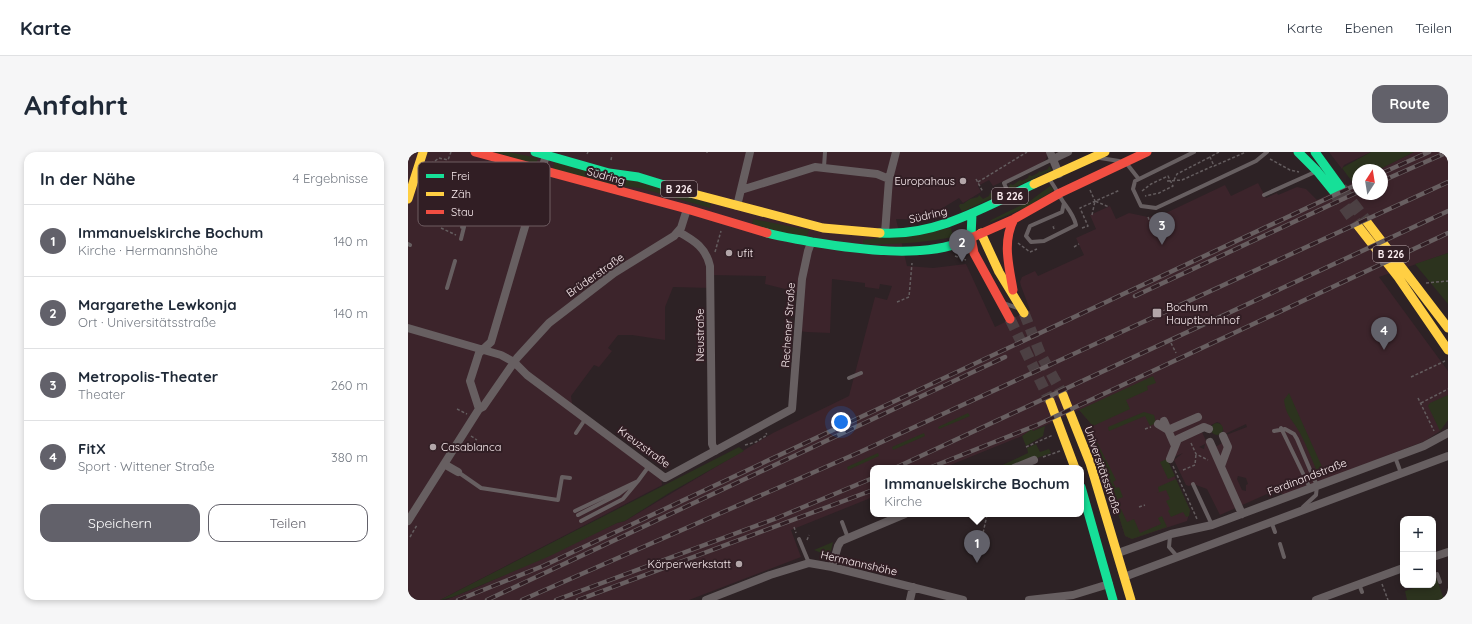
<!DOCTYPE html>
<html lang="de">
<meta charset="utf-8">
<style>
:root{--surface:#fff;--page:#f6f6f7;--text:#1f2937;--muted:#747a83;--line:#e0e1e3;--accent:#62616a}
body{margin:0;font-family:Quicksand,sans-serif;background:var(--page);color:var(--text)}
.controls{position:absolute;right:12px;bottom:12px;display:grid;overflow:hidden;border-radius:8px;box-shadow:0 2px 6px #0003}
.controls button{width:36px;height:36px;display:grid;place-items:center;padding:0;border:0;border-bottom:1px solid var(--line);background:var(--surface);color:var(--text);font:20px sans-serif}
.compass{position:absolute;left:944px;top:12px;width:36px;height:36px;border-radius:50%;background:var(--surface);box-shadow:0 2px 6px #0003;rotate:12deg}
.you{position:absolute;left:433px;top:270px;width:14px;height:14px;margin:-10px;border:3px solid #fff;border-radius:50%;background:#1a73e8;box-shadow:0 0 0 6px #1a73e833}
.badge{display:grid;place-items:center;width:26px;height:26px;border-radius:50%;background:var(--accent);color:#fff;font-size:13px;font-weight:700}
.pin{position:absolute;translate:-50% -33px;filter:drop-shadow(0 1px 2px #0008)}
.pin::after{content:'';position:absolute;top:21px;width:14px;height:12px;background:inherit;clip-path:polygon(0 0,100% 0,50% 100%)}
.popup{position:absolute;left:462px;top:313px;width:214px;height:52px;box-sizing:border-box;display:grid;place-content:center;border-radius:8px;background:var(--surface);filter:drop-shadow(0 1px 3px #0005);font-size:13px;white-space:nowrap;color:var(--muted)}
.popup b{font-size:15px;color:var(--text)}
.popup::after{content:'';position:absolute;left:50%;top:100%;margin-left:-8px;border:8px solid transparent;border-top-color:var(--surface)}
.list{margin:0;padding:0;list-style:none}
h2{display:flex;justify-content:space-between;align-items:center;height:52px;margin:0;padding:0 16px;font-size:17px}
h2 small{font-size:13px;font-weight:400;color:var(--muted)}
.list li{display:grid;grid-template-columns:26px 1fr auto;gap:12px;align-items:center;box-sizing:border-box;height:72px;padding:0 16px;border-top:1px solid var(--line)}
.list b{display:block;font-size:15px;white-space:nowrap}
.list p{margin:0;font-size:13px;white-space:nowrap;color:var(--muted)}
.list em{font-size:13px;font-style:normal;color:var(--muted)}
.actions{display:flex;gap:8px;padding:12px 16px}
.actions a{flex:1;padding:9px 0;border:1px solid var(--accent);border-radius:12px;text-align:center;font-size:14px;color:var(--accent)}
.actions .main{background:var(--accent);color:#fff}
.map{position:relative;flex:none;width:1040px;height:448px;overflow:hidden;border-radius:12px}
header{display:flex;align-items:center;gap:24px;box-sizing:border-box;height:56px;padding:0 20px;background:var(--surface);border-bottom:1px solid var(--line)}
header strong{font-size:19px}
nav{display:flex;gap:22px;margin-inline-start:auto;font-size:14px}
.intro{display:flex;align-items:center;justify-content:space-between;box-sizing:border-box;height:96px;padding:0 24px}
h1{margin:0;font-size:28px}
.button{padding:10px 18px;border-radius:12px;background:var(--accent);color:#fff;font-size:14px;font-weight:700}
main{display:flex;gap:24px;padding:0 24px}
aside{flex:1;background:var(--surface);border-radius:12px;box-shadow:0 2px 6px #0003}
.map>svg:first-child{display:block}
.built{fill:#3c242b;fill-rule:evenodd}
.green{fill:#2c331e}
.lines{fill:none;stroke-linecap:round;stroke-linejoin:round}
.secondary-tunnel{stroke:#4c4043;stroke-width:11;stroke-dasharray:11 5.5;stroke-linecap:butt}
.primary-tunnel{stroke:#4c4043;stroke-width:12;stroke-dasharray:12 6;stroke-linecap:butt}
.path{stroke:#645d5f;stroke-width:1.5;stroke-dasharray:3 2;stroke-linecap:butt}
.lane{stroke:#675f61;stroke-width:4}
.street{stroke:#675f61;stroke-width:8}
.fast{stroke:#16e098;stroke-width:9}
.slow{stroke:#ffcf43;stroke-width:9}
.jam{stroke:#f24e42;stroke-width:9}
.rail-casing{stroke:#685f61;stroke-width:4.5}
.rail{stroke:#311e24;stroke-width:3;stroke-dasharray:9;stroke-linecap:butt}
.poi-dot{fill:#b3a6a9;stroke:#311e24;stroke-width:1.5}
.labels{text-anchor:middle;stroke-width:4;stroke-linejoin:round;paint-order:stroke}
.shield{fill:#311e24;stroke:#beafb3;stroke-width:1}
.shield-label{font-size:10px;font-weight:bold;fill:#fbedf0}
.street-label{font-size:11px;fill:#fbedf0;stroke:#311e24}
.poi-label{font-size:11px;fill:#fbedf0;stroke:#311e24;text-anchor:start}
.key{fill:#311e24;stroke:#6e5c61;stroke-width:1}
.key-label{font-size:11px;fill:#fbedf0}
</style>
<header>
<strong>Karte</strong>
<nav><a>Karte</a><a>Ebenen</a><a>Teilen</a></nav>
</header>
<div class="intro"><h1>Anfahrt</h1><a class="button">Route</a></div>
<main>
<aside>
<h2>In der Nähe<small>4 Ergebnisse</small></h2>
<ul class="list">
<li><span class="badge">1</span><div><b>Immanuelskirche Bochum</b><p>Kirche · Hermannshöhe</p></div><em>140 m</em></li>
<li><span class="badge">2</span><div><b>Margarethe Lewkonja</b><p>Ort · Universitätsstraße</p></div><em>140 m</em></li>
<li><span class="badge">3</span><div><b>Metropolis-Theater</b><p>Theater</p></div><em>260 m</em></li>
<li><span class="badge">4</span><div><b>FitX</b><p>Sport · Wittener Straße</p></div><em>380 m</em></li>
</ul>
<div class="actions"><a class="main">Speichern</a><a>Teilen</a></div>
</aside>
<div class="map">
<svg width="1040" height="448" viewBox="0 0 1040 448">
<rect width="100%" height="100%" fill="#2d2225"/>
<path class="built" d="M 0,0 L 640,0 L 638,7 L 633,12 L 585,34 L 581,28 L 570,34 L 573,40 L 555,51 L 551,46 L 515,68 L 488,67 L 499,114 L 525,116 L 558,112 L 587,175 L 622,158 L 613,134 L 612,130 L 614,125 L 627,119 L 630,124 L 676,103 L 668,86 L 688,77 L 682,63 L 702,54 L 708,67 L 721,61 L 740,65 L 758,61 L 817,33 L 823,44 L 850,31 L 858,46 L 869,41 L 870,43 L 889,35 L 898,37 L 909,48 L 950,28 L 950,42 L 974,42 L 974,18 L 970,18 L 1006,0 L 1040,0 L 1040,101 L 971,125 L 1040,219 L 1040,268 L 1032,279 L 1017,289 L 876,343 L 868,338 L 812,363 L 799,337 L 785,332 L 781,334 L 778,333 L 766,308 L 775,301 L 759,308 L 782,358 L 779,369 L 724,387 L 717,384 L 709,358 L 710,354 L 685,286 L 685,274 L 671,258 L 625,279 L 623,278 L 614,284 L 535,316 L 465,316 L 465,345 L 383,378 L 393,405 L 281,448 L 38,448 L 74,433 L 209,371 L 217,369 L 365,281 L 441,244 L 467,145 L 479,148 L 484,134 L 472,132 L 471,137 L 457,135 L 457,131 L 424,127 L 422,181 L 399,180 L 391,179 L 393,141 L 357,132 L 358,124 L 303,123 L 303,136 L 265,135 L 257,155 L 257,188 L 224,183 L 210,183 L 200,196 L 204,199 L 191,215 L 186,213 L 163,244 L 165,257 L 253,323 L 254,333 L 32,448 L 0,448 ZM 809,270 L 812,271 L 817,282 L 838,272 L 839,275 L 813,285 L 814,291 L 809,294 L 806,293 L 804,289 L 797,292 L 796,297 L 791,295 L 799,291 L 794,280 L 802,277 L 803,273 ZM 830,324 L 838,326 L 840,332 L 838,333 L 838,339 L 834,338 L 829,327 Z
M 921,0 L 963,0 L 936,13 L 934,17 Z"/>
<path class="green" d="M 85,0 L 100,0 L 130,6 L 128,12 Z
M 963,0 L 1006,0 L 970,18 L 950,18 L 950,28 L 945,31 L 934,16 Z
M 146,10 L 227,29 L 303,52 L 302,56 L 232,36 L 205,33 L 145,17 Z
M 641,14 L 644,18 L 554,60 L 551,54 L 552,52 L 555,52 L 562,47 L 570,45 L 571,43 L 575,47 L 581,44 L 582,41 L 585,42 L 593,37 L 595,38 L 601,35 L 602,32 L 605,33 L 612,28 L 614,29 L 620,26 L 621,23 L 624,24 L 630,21 L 631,19 L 633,20 L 640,17 Z
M 642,34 L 646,38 L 621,54 L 581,71 L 583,68 L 622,49 Z
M 345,67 L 401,78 L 399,85 L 344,75 Z
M 543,76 L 545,85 C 515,91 485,93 455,92 L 455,88 Z
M 1040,101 L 1040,152 L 1007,112 Z
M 745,224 L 748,231 L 739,234 L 740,238 L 718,248 L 722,257 L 685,274 L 671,258 Z
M 881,241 L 915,317 L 913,318 L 915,324 L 910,322 C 904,308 899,294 892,281 C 885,268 878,265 876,248 Z
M 1040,243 L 1040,268 L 1032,279 L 1020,254 L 1022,251 Z
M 736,260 L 746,263 L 748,271 L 742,274 L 737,264 L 701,279 L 700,275 Z
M 560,261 L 562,264 L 531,277 L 530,275 Z
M803 277a6 6 0 1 1 12 0a6 6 0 1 1-12 0Z
M 637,274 L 635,284 L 618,294 L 614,284 L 624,277 L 625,279 Z
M 516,281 L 517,284 L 485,298 L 484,295 Z
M 689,290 L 708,328 L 705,330 L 708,336 L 711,335 L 715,345 L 710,347 L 713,354 L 710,354 L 687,291 Z
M 628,292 L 632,300 L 641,297 L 643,301 L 601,316 L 588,316 L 620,301 L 619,296 Z
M 331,295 L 336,299 L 261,341 L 217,369 L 209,371 L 142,404 L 45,445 L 32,448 Z
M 470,301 L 471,304 L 440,318 L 439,315 Z
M 759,307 L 767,324 L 760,327 L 752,310 Z
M 768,327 L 782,358 L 781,364 L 778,365 L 775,360 L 763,365 L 760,359 L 762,357 L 758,349 L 762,347 L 758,338 L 749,341 L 751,340 L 750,335 Z
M 713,357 L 719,370 L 726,367 L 732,381 L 753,372 L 750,366 L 754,364 L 759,375 L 724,387 L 717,384 L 709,358 Z
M 425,390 L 423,399 L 416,402 L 406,398 Z
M 1029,427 L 1036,448 L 999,448 L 997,439 L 1014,433 L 1025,433 L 1025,429 Z"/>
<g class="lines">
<path class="secondary-tunnel" d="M 616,161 L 632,201 L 655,243
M 602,167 L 642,249"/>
<path class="primary-tunnel" d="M 933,36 L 959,70
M 926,40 L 950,74"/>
<path class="path" d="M 811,0 L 802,5 L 806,14 L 838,0
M 299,1 L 299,0
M 179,2 L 180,0
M 862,7 L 882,18 L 891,20
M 203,8 L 204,3
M 23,12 L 31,6 L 40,8 L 43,0
M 568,27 L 575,40
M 766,28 L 769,22 L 802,5
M 759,29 L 774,28 L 805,14
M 570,30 L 619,0
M 682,38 L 687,49
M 734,39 L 743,32 L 760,24 L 765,34 L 751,41 L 737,44
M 684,63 L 687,49 L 701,55
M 740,65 L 746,80
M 33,76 L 48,83
M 674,76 L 680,74 L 672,56 L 712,38
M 646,77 L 645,74 L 647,74
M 610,91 L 622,100 L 629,97
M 666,95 L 671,92
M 307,100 L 313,79
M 553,101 L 554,106 L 557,104
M 547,104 L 558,108
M 1018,131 L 1040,129
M 489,150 L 501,145 L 504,111
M 763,191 L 768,201
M 1003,225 L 1037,209
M 1010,246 L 1026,279
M 1013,251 L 1040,237
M 49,257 L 59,262
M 737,277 L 743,275
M 63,284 L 69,288
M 783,291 L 788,302 L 800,308
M 58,292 L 64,296
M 337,293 L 348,290 L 359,283 L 358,281
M 618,295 L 645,283
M 635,305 L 652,299
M 765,314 L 789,367
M 775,318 L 787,313 L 788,302
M 731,355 L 737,353
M 574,362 L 579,363 L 575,381
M 386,375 L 388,381
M 2,385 L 9,373
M 399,388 L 401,383
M 974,432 L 980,448"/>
<path class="lane" d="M 786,0 L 727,29 L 725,37 L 733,54 L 748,56 L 848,9 L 859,0
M 692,6 L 711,9
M 719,12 L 730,26
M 416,15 L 417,0
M 641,27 C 647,34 651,44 656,51 C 661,58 666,64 668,73 L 636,89 L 623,90 L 618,84 L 622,74 L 654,60 L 656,51
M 601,43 L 596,31 L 645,7
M 856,43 L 907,20
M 53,87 L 56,75 L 54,75
M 0,92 L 2,93
M 39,136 L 47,109
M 595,151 L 610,156
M 441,226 L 453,221
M 873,276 L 902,336
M 866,279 L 877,277 L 886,282 L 889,287 L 906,327 L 909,333 L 908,343 L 895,355
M 168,281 L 178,266
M 987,305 L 993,321
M 50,320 L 73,336 L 150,348 L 154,325 L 162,326
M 785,332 L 804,373
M 167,359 L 230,329 L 241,314
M 170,363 L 211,342 L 223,333
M 173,369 L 215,347 L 230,329
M 863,369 L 867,380
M 434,370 L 440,386
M 762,384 L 761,395 L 768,403 L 771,403
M 391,387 L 401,411
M 872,392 L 876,405
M 1025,409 L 1026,414
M 1029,422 L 1032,430
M 951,432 L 954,440"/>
<path class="street" d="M 642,0 L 651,22
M 645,7 L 660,0
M 333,38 L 407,15 L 469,22 L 481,27
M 329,54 L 342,0
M 271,80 C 287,89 298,96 302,114 L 304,292 L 307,299
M 477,81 L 481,27 L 488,0
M 0,176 L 93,203 L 106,210 L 119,223 L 257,326 L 384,257 L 394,127 L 400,99 L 403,91
M 71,257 L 62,229 L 71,201 L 83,190 L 139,0
M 756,269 L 767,294
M 750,272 L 760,278 L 790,265
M 802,290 L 834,362
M 762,307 L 770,287 L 796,275 L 801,277
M 36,312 L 50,320
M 813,314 L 820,295 L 815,284
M 606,316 L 626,308
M 0,369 L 71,257 L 75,255 L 109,206 L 141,171 L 206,121 L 266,84 L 273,76 L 279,57
M 710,401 L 763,382 L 804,373 L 1016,294 L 1040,281
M 1025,405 L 1040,400
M 424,415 L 430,394 L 433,389 L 497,362
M 716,425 L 1040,304
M 298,448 L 362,423 L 401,411 L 424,415 L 555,448
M 502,448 L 505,435
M 621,448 L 665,443 L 701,432
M 908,448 L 995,416"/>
<path class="fast" d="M 127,0 L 201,21 L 230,25 L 282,41
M 890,0 L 909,19 L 926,40
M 907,0 L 933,36
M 359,81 C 373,85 389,87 404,90 C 448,97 514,107 556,89
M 472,81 C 527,85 577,55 626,32
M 563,85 L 564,62
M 673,335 L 705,448"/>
<path class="slow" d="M 626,32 L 697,0
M 282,41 L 415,76 L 472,81
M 0,47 L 15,0
M 959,70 L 1040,176
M 950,74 L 990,125 L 1040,198
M 573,81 L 591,120 L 616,161
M 655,243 L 682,311 L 723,448
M 642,249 L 667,316"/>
<path class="jam" d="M 67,0 L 279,57 L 359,81
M 563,85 L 566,101 L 602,167
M 556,89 L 606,67 L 652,41 L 739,0
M 605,138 C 601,114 594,90 606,67"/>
<defs>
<path id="rail" d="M 974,21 L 1021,0
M 974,29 L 1040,0
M 727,144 L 950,40
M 487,316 L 1040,59
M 521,316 L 629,273 L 1040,81
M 50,448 L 135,414 L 950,32
M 79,448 L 597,205
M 114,448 L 452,300 L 1040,30
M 148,448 L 369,366 L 465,326
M 170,448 L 465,338"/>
</defs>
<use href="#rail" class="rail-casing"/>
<use href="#rail" class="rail"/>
</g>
<g class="poi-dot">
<circle cx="555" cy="29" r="4"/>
<circle cx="321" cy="101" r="4"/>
<rect x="744" y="156" width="10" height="10" rx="2"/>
<circle cx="25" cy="295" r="4"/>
<circle cx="331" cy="412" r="4"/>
</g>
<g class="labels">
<g class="shield">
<rect x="253" y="29" width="36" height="16" rx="3"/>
<rect x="584" y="36" width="36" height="16" rx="3"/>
<rect x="965" y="94" width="36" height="16" rx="3"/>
</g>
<g class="shield-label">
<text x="271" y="41">B 226</text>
<text x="602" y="48">B 226</text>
<text x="983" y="106">B 226</text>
</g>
<g class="street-label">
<text transform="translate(198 24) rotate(15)" y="4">Südring</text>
<text transform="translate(520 63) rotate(-13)" y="4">Südring</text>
<text transform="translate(187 123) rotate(-35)" y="4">Brüderstraße</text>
<text transform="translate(380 173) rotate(-86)" y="4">Rechener Straße</text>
<text transform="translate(292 183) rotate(-90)" y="4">Neustraße</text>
<text transform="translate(236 295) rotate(36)" y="4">Kreuzstraße</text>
<text transform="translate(695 318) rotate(71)" y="4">Universitätsstraße</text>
<text transform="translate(899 325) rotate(-21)" y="4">Ferdinandstraße</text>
<text transform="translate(451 411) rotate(13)" y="4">Hermannshöhe</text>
</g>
<g class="poi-label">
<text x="547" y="33" text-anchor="end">Europahaus</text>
<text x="329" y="105">ufit</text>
<text x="758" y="159">Bochum<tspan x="758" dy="13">Hauptbahnhof</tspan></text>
<text x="33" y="299">Casablanca</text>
<text x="323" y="416" text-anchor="end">Körperwerkstatt</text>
</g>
</g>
<rect x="10" y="10" width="132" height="64" rx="6" class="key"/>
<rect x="18" y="22" width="18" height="4" fill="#16e098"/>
<rect x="18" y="40" width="18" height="4" fill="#ffcf43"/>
<rect x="18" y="58" width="18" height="4" fill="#f24e42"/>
<g class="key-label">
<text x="43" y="28">Frei</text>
<text x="43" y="46">Zäh</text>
<text x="43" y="64">Stau</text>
</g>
</svg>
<div class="controls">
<button>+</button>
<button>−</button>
</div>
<svg class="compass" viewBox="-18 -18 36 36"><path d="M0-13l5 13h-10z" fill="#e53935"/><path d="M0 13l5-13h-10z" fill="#747a83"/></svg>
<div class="you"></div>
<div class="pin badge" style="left:569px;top:411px">1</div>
<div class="popup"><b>Immanuelskirche Bochum</b>Kirche</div>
<div class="pin badge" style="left:554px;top:110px">2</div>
<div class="pin badge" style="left:754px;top:93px">3</div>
<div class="pin badge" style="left:976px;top:198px">4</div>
</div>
</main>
